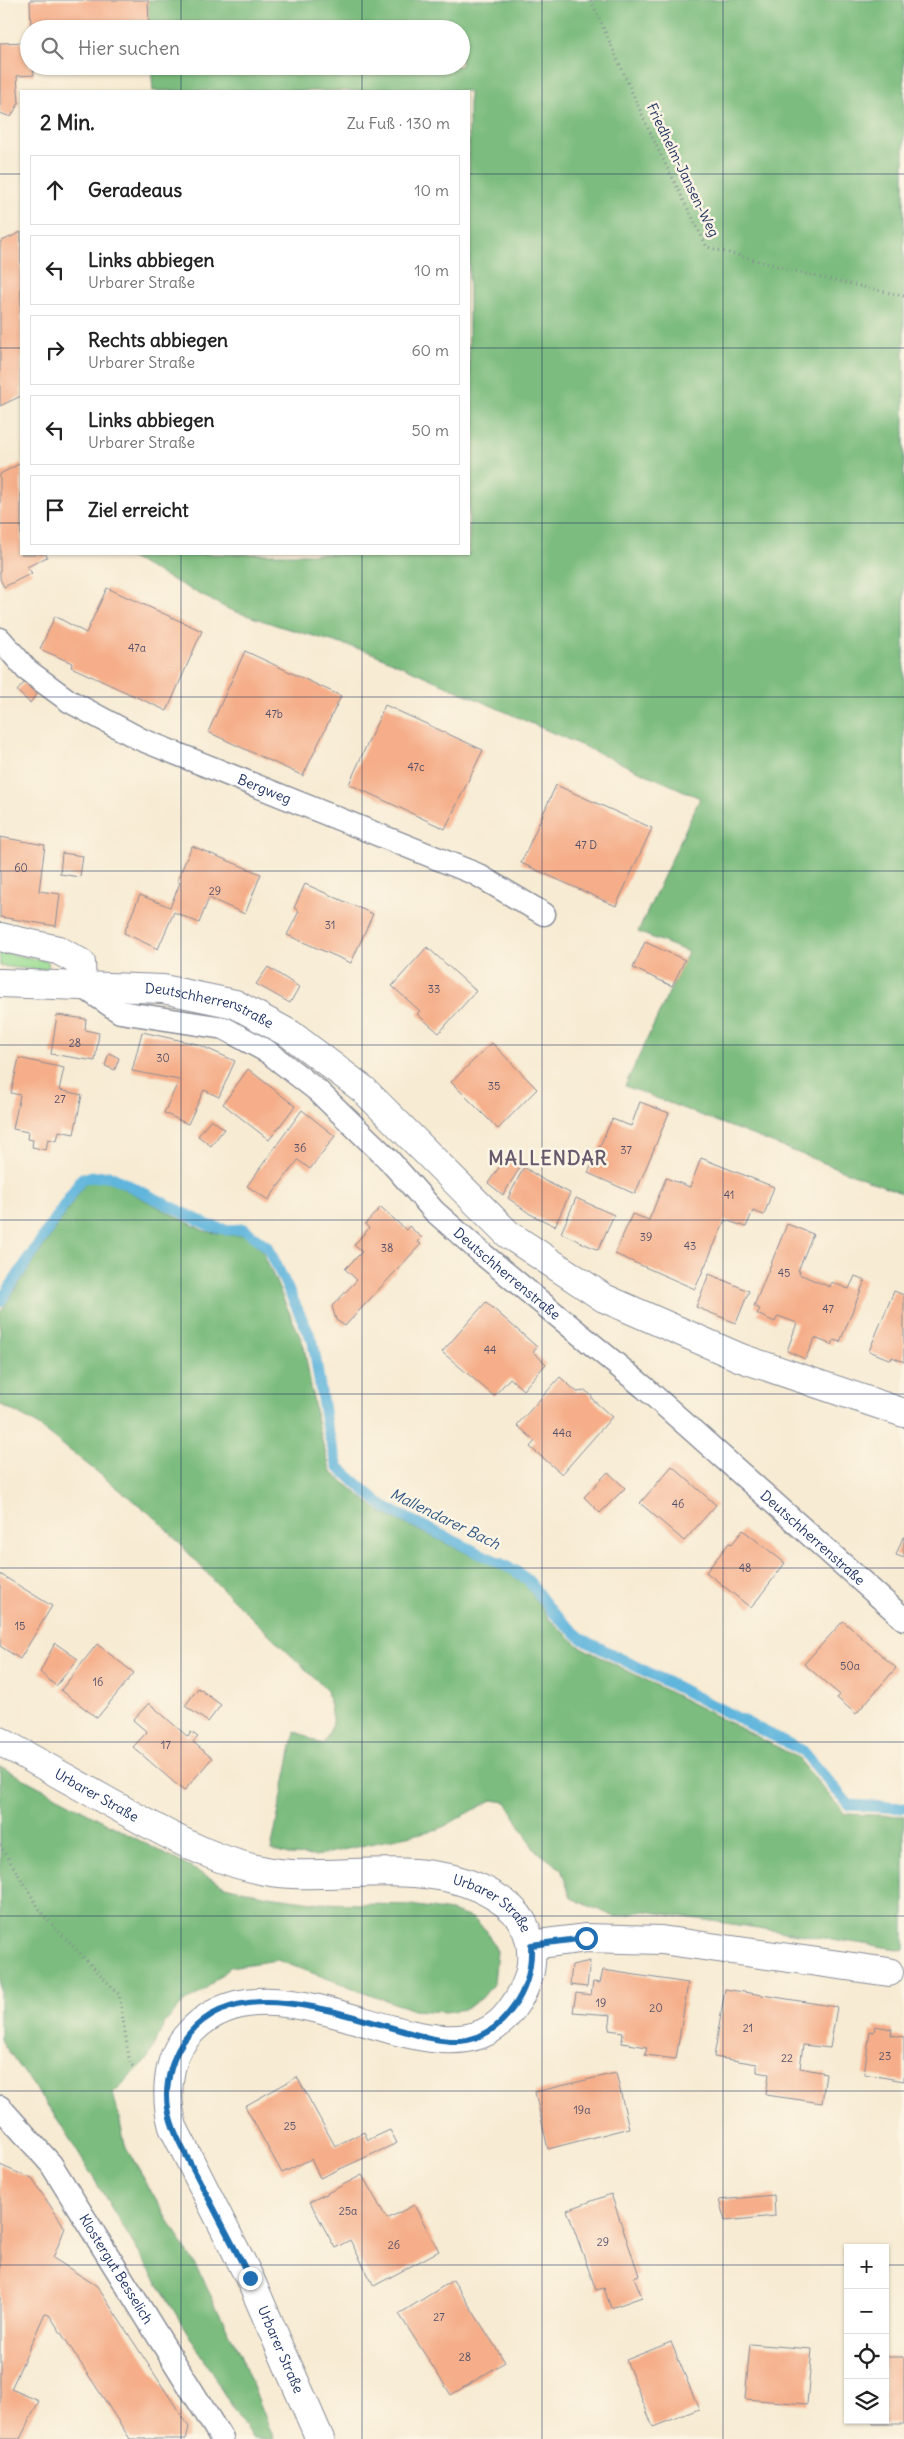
<!DOCTYPE html>
<html lang="de">
<meta charset="utf-8">
<style>
:root{--surface:#fff;--page:#f6f6f6;--text:#222;--muted:#767676;--line:#e0e0e0}
body{margin:0;font-family:Delius,sans-serif;background:var(--page);color:var(--text)}
.controls{position:absolute;right:15px;bottom:15px;display:grid;overflow:hidden;border-radius:0px;box-shadow:0 1px 4px #0004}
.controls button{width:45px;height:45px;display:grid;place-items:center;padding:0;border:0;border-bottom:1px solid var(--line);background:var(--surface);color:var(--text);font:25px sans-serif}
.stop{position:absolute;width:15px;height:15px;margin:-11px;border:4px solid #1f6fb2;border-radius:50%;background:#fff}
.stop.end{background:#1f6fb2;border-color:#fff;box-shadow:0 1px 5px #0008}
.list{margin:0;padding:0;list-style:none}
h2{display:flex;justify-content:space-between;align-items:center;height:65px;margin:0;padding:0 20px;font-size:21px}
h2 small{font-size:16px;font-weight:400;color:var(--muted)}
.list li{display:grid;grid-template-columns:32px 1fr auto;gap:15px;align-items:center;box-sizing:border-box;height:70px;margin:0 10px 10px;padding:0 10px;border:1px solid var(--line);border-radius:0px}
.list b{display:block;font-size:19px;white-space:nowrap}
.list p{margin:0;font-size:16px;white-space:nowrap;color:var(--muted)}
.list em{font-size:16px;font-style:normal;color:var(--muted)}
.icon{flex:none;width:28px;height:28px;fill:none;stroke:currentColor;stroke-width:2;stroke-linecap:round;stroke-linejoin:round}
.map{position:relative;flex:none;width:904px;height:2439px;overflow:hidden}
.search{position:absolute;background:var(--surface);box-shadow:0 1px 4px #0004;left:20px;top:20px;width:450px;height:55px;display:flex;align-items:center;gap:12px;box-sizing:border-box;padding:0 18px;border-radius:28px;color:var(--muted);font-size:19px}
.panel{position:absolute;background:var(--surface);box-shadow:0 1px 4px #0004;left:20px;top:90px;width:450px;height:465px;border-radius:0px}
.map>svg:first-child{display:block}
.green{fill:#9bdd94;stroke:#5b8679}
.forest{fill:#7cbc7e;stroke:#4c766e}
.lines{fill:none;stroke-linecap:round;stroke-linejoin:round}
.stream{stroke:#60b5dc;stroke-width:11}
.building{fill:#f5ae89}
.lane-casing{stroke:#898d98;stroke-width:25}
.street-casing{stroke:#898d98;stroke-width:30}
.secondary-casing{stroke:#898d98;stroke-width:30}
.path{stroke:#898d98;stroke-width:3;stroke-dasharray:1 4;stroke-linecap:butt}
.lane{stroke:#fff;stroke-width:22}
.street{stroke:#fff;stroke-width:28}
.secondary{stroke:#fff;stroke-width:28}
.route{stroke:#1f6fb2;stroke-width:6}
.grid{fill:none;stroke:#1b2f5e;stroke-width:1;stroke-opacity:0.55}
.labels{text-anchor:middle;stroke-width:5;stroke-linejoin:round;paint-order:stroke}
.number-label{font-size:11px;fill:#524f69}
.street-label{font-size:14px;fill:#1b2f5e;stroke:#fcf5e5}
.water-label{font-size:15px;font-style:italic;fill:#305784;stroke:#fcf5e5}
.district-label{font-size:19px;font-weight:bold;letter-spacing:1px;fill:#675b6d;stroke:#fcf5e5}
</style>
<div class="map">
<svg width="904" height="2439" viewBox="0 0 904 2439">
<rect width="100%" height="100%" fill="#fcf5e5"/>
<filter id="ink" filterUnits="userSpaceOnUse"><feTurbulence type="fractalNoise" baseFrequency=".02" numOctaves="2"/><feDisplacementMap in="SourceGraphic" scale="10" xChannelSelector="R" yChannelSelector="G"/><feConvolveMatrix kernelMatrix="1 2 1 2 8 2 1 2 1" color-interpolation-filters="sRGB"/></filter>
<filter id="wash" filterUnits="userSpaceOnUse"><feTurbulence type="fractalNoise" baseFrequency=".0096" numOctaves="4" result="noise"/><feDisplacementMap in="SourceGraphic" scale="20" xChannelSelector="R" yChannelSelector="G"/><feGaussianBlur stdDeviation="1.12" result="paint"/><feColorMatrix in="noise" values="0 0 0 0 0 0 0 0 0 0 0 0 0 0 0 0 0 1.4 0 .05"/><feComposite in="paint" operator="in"/></filter>
<g filter="url(#wash)">
<rect width="100%" height="100%" fill="#f7ebd3"/>
<path class="green" d="M 0,952 L 48,961 L 49,971 L 0,966 Z"/>
<path class="forest" d="M 148,0 L 904,0 L 904,1194 L 625,1086 L 688,952 L 638,932 L 700,798 L 370,652 L 282,627 L 228,609 L 123,554 L 469,554 L 469,91 L 153,91 L 151,66 L 461,66 L 461,29 L 149,29 Z
M 109,1181 L 204,1231 L 230,1235 L 246,1235 L 262,1250 L 304,1346 L 318,1427 L 331,1472 L 380,1512 L 511,1574 L 525,1584 L 548,1618 L 579,1646 L 797,1757 L 845,1814 L 904,1816 L 904,1950 L 645,1911 L 615,1917 L 571,1898 L 561,1869 L 534,1849 L 506,1802 L 492,1800 L 439,1829 L 315,1856 L 288,1855 L 271,1850 L 295,1731 L 323,1745 L 333,1724 L 327,1690 L 218,1585 L 158,1520 L 35,1423 L 0,1404 L 0,1313 L 86,1182 Z
M 0,1766 L 225,1886 L 268,1896 L 320,1903 L 411,1905 L 451,1911 L 472,1918 L 486,1930 L 497,1951 L 494,1983 L 482,1998 L 466,2009 L 445,2012 L 413,2010 L 277,1960 L 230,1967 L 203,1991 L 180,2006 L 164,2024 L 148,2059 L 113,2093 L 126,2148 L 200,2274 L 240,2354 L 274,2439 L 252,2439 L 60,2123 L 0,2039 Z"/>
<g class="lines">
<path class="stream" d="M 0,1302 L 82,1178 L 110,1176 L 208,1225 L 227,1230 L 244,1229 L 268,1247 L 313,1342 L 326,1424 L 338,1467 L 384,1507 L 514,1570 L 528,1580 L 552,1612 L 582,1639 L 803,1751 L 849,1805 L 904,1808"/>
</g>
<g id="blocks">
<path class="building" d="M 30,0 L 148,0 L 149,27 L 31,29 Z
M 29,42 L 29,66 L 33,66 L 34,75 L 17,76 L 19,103 L 11,117 L 0,113 L 0,43 Z
M 21,232 L 21,396 L 0,406 L 0,242 Z
M 21,463 L 21,554 L 46,554 L 47,557 L 27,567 L 32,573 L 4,587 L 0,579 L 0,474 Z
M 107,588 L 202,631 L 167,711 L 71,667 L 72,663 L 40,649 L 55,616 L 86,633 Z
M 245,651 L 341,696 L 303,776 L 208,732 Z
M 24,683 L 37,694 L 30,703 L 17,691 Z
M 385,705 L 483,750 L 445,829 L 349,784 Z
M 556,785 L 652,828 L 616,906 L 521,863 Z
M 0,837 L 45,845 L 39,891 L 60,894 L 56,926 L 0,917 Z
M 192,846 L 261,874 L 245,914 L 209,898 L 199,923 L 174,912 L 158,949 L 124,933 L 140,895 L 170,907 L 180,883 L 177,881 Z
M 62,853 L 83,856 L 80,877 L 60,874 Z
M 305,884 L 373,914 L 351,963 L 287,935 L 299,911 L 294,908 Z
M 645,942 L 685,960 L 672,986 L 633,968 Z
M 427,947 L 476,991 L 439,1033 L 417,1014 L 420,1011 L 392,986 Z
M 268,967 L 299,987 L 290,1003 L 256,984 Z
M 57,1015 L 86,1019 L 85,1030 L 99,1033 L 95,1061 L 51,1054 Z
M 142,1032 L 197,1044 L 235,1061 L 219,1097 L 204,1090 L 188,1124 L 164,1113 L 179,1080 L 132,1071 Z
M 492,1043 L 537,1089 L 498,1129 L 451,1082 Z
M 109,1053 L 119,1058 L 115,1070 L 105,1066 Z
M 19,1058 L 64,1068 L 59,1090 L 82,1095 L 74,1134 L 59,1131 L 57,1141 L 48,1139 L 46,1150 L 32,1147 L 33,1140 L 27,1139 L 28,1132 L 13,1129 L 20,1095 L 11,1093 Z
M 248,1069 L 295,1106 L 269,1140 L 223,1104 Z
M 640,1102 L 669,1113 L 635,1194 L 588,1173 L 612,1119 L 631,1126 Z
M 302,1110 L 335,1136 L 310,1169 L 298,1160 L 268,1200 L 247,1186 Z
M 211,1119 L 224,1129 L 211,1146 L 198,1136 Z
M 507,1156 L 521,1166 L 503,1195 L 488,1183 Z
M 701,1158 L 774,1187 L 764,1215 L 753,1211 L 746,1227 L 725,1220 L 695,1289 L 615,1254 L 632,1214 L 649,1220 L 666,1178 L 690,1187 Z
M 524,1167 L 545,1181 L 570,1193 L 555,1226 L 530,1214 L 508,1198 Z
M 576,1198 L 614,1215 L 598,1250 L 561,1233 Z
M 381,1207 L 406,1230 L 409,1226 L 422,1238 L 418,1242 L 421,1244 L 345,1326 L 336,1320 L 332,1306 L 357,1280 L 345,1269 L 362,1252 L 354,1245 L 369,1228 L 365,1224 Z
M 787,1224 L 813,1234 L 798,1271 L 800,1271 L 799,1274 L 830,1287 L 831,1282 L 849,1289 L 855,1276 L 865,1280 L 840,1342 L 834,1340 L 832,1345 L 815,1338 L 805,1359 L 787,1351 L 797,1323 L 778,1316 L 775,1322 L 757,1314 L 760,1309 L 754,1306 Z
M 709,1274 L 749,1291 L 736,1323 L 696,1307 Z
M 894,1291 L 904,1295 L 904,1362 L 892,1357 L 891,1360 L 869,1351 Z
M 486,1302 L 537,1347 L 533,1352 L 546,1364 L 523,1390 L 510,1378 L 494,1396 L 442,1352 Z
M 560,1377 L 577,1392 L 586,1391 L 592,1396 L 592,1399 L 612,1417 L 562,1474 L 530,1447 L 535,1441 L 517,1425 Z
M 672,1466 L 716,1505 L 684,1541 L 640,1503 Z
M 608,1472 L 625,1488 L 600,1513 L 584,1497 Z
M 743,1530 L 785,1563 L 751,1608 L 706,1572 L 729,1543 L 732,1544 Z
M 903,1537 L 904,1537 L 904,1558 L 896,1555 Z
M 0,1574 L 52,1606 L 20,1659 L 0,1646 Z
M 843,1621 L 896,1668 L 856,1714 L 837,1698 L 840,1695 L 804,1664 Z
M 55,1643 L 78,1659 L 56,1686 L 40,1672 Z
M 97,1644 L 134,1673 L 97,1718 L 61,1690 Z
M 198,1688 L 221,1705 L 208,1722 L 185,1706 Z
M 149,1703 L 188,1737 L 191,1732 L 198,1737 L 193,1742 L 212,1758 L 184,1791 L 133,1747 L 147,1732 L 133,1720 Z
M 590,1961 L 587,1987 L 570,1985 L 572,1965 Z
M 603,1970 L 688,1983 L 676,2059 L 645,2055 L 647,2047 L 622,2043 L 623,2032 L 609,2030 L 611,2015 L 573,2012 L 576,1993 L 591,1995 L 593,1982 L 600,1983 Z
M 725,1989 L 837,2007 L 830,2048 L 803,2045 L 800,2068 L 826,2073 L 822,2103 L 766,2095 L 769,2074 L 757,2072 L 757,2064 L 714,2057 Z
M 875,2026 L 892,2029 L 891,2035 L 904,2037 L 904,2081 L 864,2074 L 870,2031 L 874,2032 Z
M 616,2073 L 629,2128 L 548,2149 L 535,2092 Z
M 297,2077 L 335,2146 L 364,2132 L 368,2140 L 390,2130 L 397,2143 L 320,2178 L 311,2159 L 282,2173 L 245,2106 Z
M 0,2165 L 32,2179 L 58,2217 L 65,2228 L 53,2258 L 97,2286 L 189,2427 L 186,2439 L 130,2439 L 50,2316 L 45,2313 L 11,2389 L 39,2401 L 20,2439 L 0,2439 Z
M 362,2175 L 387,2219 L 414,2205 L 439,2251 L 374,2286 L 350,2240 L 335,2248 L 310,2202 Z
M 611,2194 L 639,2275 L 634,2277 L 642,2297 L 611,2308 L 604,2288 L 596,2290 L 567,2210 Z
M 774,2195 L 775,2216 L 725,2221 L 719,2200 Z
M 453,2280 L 505,2362 L 451,2395 L 399,2314 Z
M 671,2342 L 699,2409 L 653,2427 L 626,2360 Z
M 750,2344 L 812,2349 L 807,2404 L 745,2399 Z
M 885,2357 L 904,2357 L 904,2424 L 873,2424 L 873,2420 L 885,2420 Z"/>
</g>
</g>
<g filter="url(#ink)">
<use href="#blocks" fill-opacity="0" stroke="#898d98" stroke-width="1"/>
<g class="lines">
<defs>
<g id="lane">
<path id="s1" d="M 0,639 L 27,670 L 69,701 L 140,739 L 476,874 L 544,914"/>
<path id="s2" d="M 82,986 L 120,1012 L 224,1028 L 268,1052 L 318,1091 L 389,1160 L 434,1211 L 485,1256 L 645,1388 L 904,1619"/>
<path id="s3" d="M 0,2107 L 51,2164 L 222,2439"/>
</g>
<g id="street">
<path d="M 0,937 L 58,950 L 81,963 L 82,986"/>
<path id="s4" d="M 0,983 L 163,989 L 235,1004 L 290,1034 L 364,1090 L 508,1234 L 604,1298 L 741,1358 L 904,1413"/>
<path d="M 531,1945 L 586,1938 L 661,1940 L 889,1972"/>
</g>
<g id="secondary">
<path id="s5" d="M 0,1741 C 36,1761 71,1781 107,1801 C 163,1832 226,1871 292,1874 C 364,1877 453,1856 512,1909 C 529,1925 534,1949 530,1971 C 527,1985 520,1998 511,2010 C 445,2104 273,1932 186,2037 C 166,2061 165,2098 173,2127 L 250,2279 L 320,2439"/>
</g>
</defs>
<use href="#lane" class="lane-casing"/>
<use href="#street" class="street-casing"/>
<use href="#secondary" class="secondary-casing"/>
<path class="path" d="M 591,0 L 652,137 L 707,247 L 814,276 L 904,296
M 0,1845 L 44,1916 L 119,1994 L 130,2064 L 136,2068"/>
<use href="#lane" class="lane"/>
<use href="#street" class="street"/>
<use href="#secondary" class="secondary"/>
</g>
</g>
<g class="lines" filter="url(#ink)">
<path class="route" d="M 250,2278 C 233,2245 215,2211 198,2178 C 187,2156 172,2133 168,2108 C 164,2083 173,2052 189,2034 C 239,1973 342,2015 404,2031 C 421,2036 441,2042 460,2041 C 482,2039 500,2026 512,2009 C 527,1989 532,1969 531,1945 L 586,1938"/>
</g>
<path class="grid" d="M 181,0 L 181,29M 362,0 L 362,29M 542,0 L 542,2439M 723,0 L 723,2439M 181,66 L 181,91M 362,66 L 362,91M 0,174 L 21,174M 469,174 L 904,174M 0,348 L 21,348M 469,348 L 904,348M 0,523 L 21,523M 469,523 L 904,523M 181,554 L 181,2439M 362,554 L 362,2439M 0,697 L 904,697M 0,871 L 904,871M 0,1045 L 904,1045M 0,1220 L 904,1220M 0,1394 L 904,1394M 0,1568 L 904,1568M 0,1742 L 904,1742M 0,1916 L 904,1916M 0,2091 L 904,2091M 0,2265 L 848,2265M 885,2265 L 904,2265"/>
<g class="labels">
<g class="number-label">
<text x="137" y="652">47a</text>
<text x="274" y="718">47b</text>
<text x="416" y="771">47c</text>
<text x="586" y="849">47 D</text>
<text x="21" y="872">60</text>
<text x="215" y="895">29</text>
<text x="330" y="929">31</text>
<text x="434" y="993">33</text>
<text x="75" y="1047">28</text>
<text x="163" y="1062">30</text>
<text x="494" y="1090">35</text>
<text x="60" y="1103">27</text>
<text x="300" y="1152">36</text>
<text x="626" y="1154">37</text>
<text x="729" y="1199">41</text>
<text x="646" y="1241">39</text>
<text x="690" y="1250">43</text>
<text x="387" y="1252">38</text>
<text x="784" y="1277">45</text>
<text x="828" y="1313">47</text>
<text x="490" y="1354">44</text>
<text x="562" y="1437">44a</text>
<text x="678" y="1508">46</text>
<text x="745" y="1572">48</text>
<text x="20" y="1630">15</text>
<text x="850" y="1670">50a</text>
<text x="98" y="1686">16</text>
<text x="166" y="1749">17</text>
<text x="601" y="2007">19</text>
<text x="656" y="2012">20</text>
<text x="748" y="2032">21</text>
<text x="885" y="2060">23</text>
<text x="787" y="2062">22</text>
<text x="582" y="2114">19a</text>
<text x="290" y="2130">25</text>
<text x="348" y="2215">25a</text>
<text x="603" y="2246">29</text>
<text x="394" y="2249">26</text>
<text x="439" y="2321">27</text>
<text x="465" y="2361">28</text>
</g>
<g class="street-label">
<text transform="translate(683 170) rotate(64)" y="5">Friedhelm-Jansen-Weg</text>
<text dy="5" stroke="none"><textPath href="#s1" startOffset="308">Bergweg</textPath></text>
<text dy="5" stroke="none"><textPath href="#s4" startOffset="212">Deutschherrenstraße</textPath></text>
<text dy="5" stroke="none"><textPath href="#s2" startOffset="528">Deutschherrenstraße</textPath></text>
<text dy="5" stroke="none"><textPath href="#s2" startOffset="932">Deutschherrenstraße</textPath></text>
<text dy="5" stroke="none"><textPath href="#s5" startOffset="111">Urbarer Straße</textPath></text>
<text dy="5" stroke="none"><textPath href="#s5" startOffset="532">Urbarer Straße</textPath></text>
<text dy="5" stroke="none"><textPath href="#s3" startOffset="200">Klostergut Besselich</textPath></text>
<text dy="5" stroke="none"><textPath href="#s5" startOffset="1354">Urbarer Straße</textPath></text>
</g>
<g class="water-label">
<text transform="translate(445 1519) rotate(26)" y="5">Mallendarer Bach</text>
</g>
<g class="district-label">
<text x="548" y="1165">MALLENDAR</text>
</g>
</g>
</svg>
<div class="controls">
<button>+</button>
<button>−</button>
<button><svg class="icon" aria-label="locate" viewBox="0 0 24 24"><circle cx="12" cy="12" r="6"/><path d="M12 2v4M12 18v4M2 12h4M18 12h4"/></svg></button>
<button><svg class="icon" aria-label="layers" viewBox="0 0 24 24"><path d="M12 4l9 5-9 5-9-5zM3 14l9 5 9-5"/></svg></button>
</div>
<div class="stop" style="left:586px;top:1938px"></div>
<div class="stop end" style="left:250px;top:2278px"></div>
<div class="search"><svg class="icon" aria-label="search" viewBox="0 0 24 24"><circle cx="10" cy="10" r="6"/><path d="M15 15l6 6"/></svg>Hier suchen</div>
<section class="panel">
<h2>2 Min.<small>Zu Fuß · 130 m</small></h2>
<ul class="list">
<li><svg class="icon" aria-label="ahead" viewBox="0 0 24 24"><path d="M12 20V5M6 11l6-6 6 6"/></svg><div><b>Geradeaus</b></div><em>10 m</em></li>
<li><svg class="icon" aria-label="left" viewBox="0 0 24 24"><path d="M17 20v-9H6M10 6l-5 5 5 5"/></svg><div><b>Links abbiegen</b><p>Urbarer Straße</p></div><em>10 m</em></li>
<li><svg class="icon" aria-label="right" viewBox="0 0 24 24"><path d="M7 20v-9h11M14 6l5 5-5 5"/></svg><div><b>Rechts abbiegen</b><p>Urbarer Straße</p></div><em>60 m</em></li>
<li><svg class="icon" aria-label="left" viewBox="0 0 24 24"><path d="M17 20v-9H6M10 6l-5 5 5 5"/></svg><div><b>Links abbiegen</b><p>Urbarer Straße</p></div><em>50 m</em></li>
<li><svg class="icon" aria-label="arrive" viewBox="0 0 24 24"><path d="M6 21V4h12l-3 4 3 4H6"/></svg><div><b>Ziel erreicht</b></div></li>
</ul>
</section>
</div>
